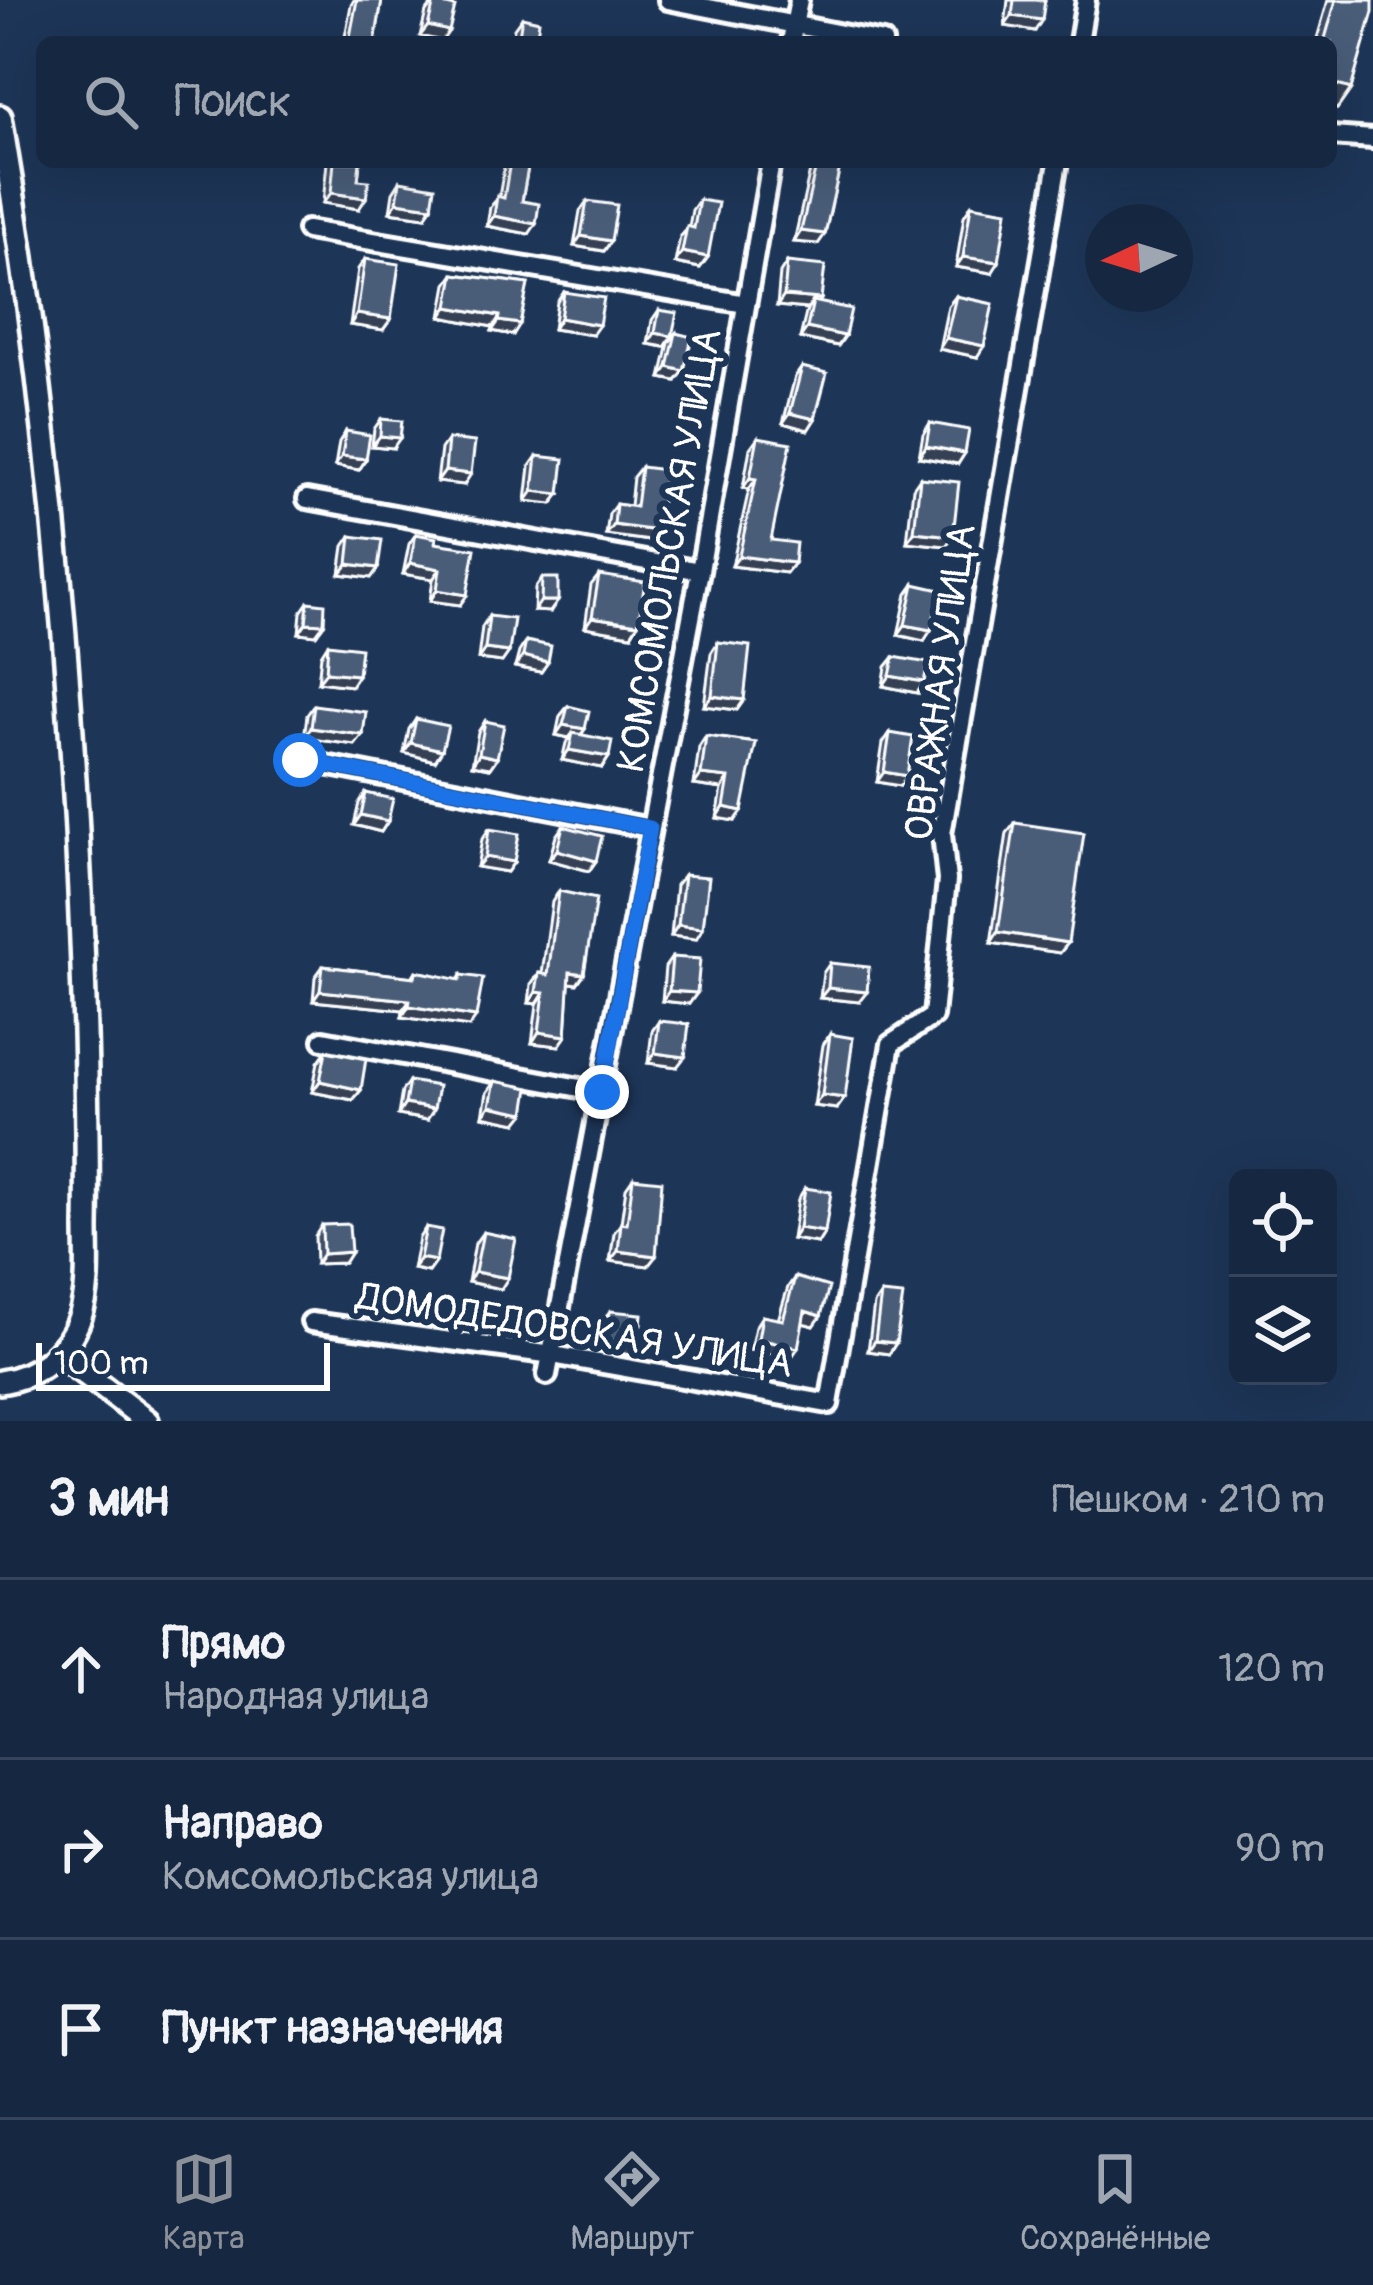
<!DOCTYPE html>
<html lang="ru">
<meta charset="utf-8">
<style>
:root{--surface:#162841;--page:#23344c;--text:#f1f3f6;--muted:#9ea6b1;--line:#35445a;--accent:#8c9099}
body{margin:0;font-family:Pangolin,sans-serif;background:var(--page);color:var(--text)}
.controls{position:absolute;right:36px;bottom:36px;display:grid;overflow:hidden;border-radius:18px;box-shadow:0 12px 48px #0002}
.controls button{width:108px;height:108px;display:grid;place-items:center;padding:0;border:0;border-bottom:3px solid var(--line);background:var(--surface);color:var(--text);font:60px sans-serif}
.compass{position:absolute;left:1085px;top:204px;width:108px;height:108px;border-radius:50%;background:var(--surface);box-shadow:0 12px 48px #0002;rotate:266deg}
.scale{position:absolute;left:36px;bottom:30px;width:294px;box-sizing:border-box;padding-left:12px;border:6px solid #fff;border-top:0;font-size:33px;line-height:42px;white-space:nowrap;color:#fff;-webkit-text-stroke:9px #1d3557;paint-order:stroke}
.stop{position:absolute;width:36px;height:36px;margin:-27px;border:9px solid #1a73e8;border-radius:50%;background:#fff}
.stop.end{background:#1a73e8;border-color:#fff;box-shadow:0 3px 12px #0008}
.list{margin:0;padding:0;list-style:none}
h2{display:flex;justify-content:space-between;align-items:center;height:156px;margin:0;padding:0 48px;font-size:51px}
h2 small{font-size:39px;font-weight:400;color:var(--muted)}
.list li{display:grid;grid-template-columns:78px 1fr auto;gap:36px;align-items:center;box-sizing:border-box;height:180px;padding:0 48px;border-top:3px solid var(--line)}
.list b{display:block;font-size:45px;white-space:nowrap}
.list p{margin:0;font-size:39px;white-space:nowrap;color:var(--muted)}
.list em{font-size:39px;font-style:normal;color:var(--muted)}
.icon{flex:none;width:66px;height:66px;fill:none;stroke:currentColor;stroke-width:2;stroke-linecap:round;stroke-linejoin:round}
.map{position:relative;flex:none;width:1373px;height:1421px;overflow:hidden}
.search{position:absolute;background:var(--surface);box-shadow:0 12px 48px #0002;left:36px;right:36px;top:36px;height:132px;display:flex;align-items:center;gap:30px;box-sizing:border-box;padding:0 42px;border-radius:18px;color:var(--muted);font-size:45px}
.sheet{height:696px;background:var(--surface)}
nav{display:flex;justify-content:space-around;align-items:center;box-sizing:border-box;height:168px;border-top:3px solid var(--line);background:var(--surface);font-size:33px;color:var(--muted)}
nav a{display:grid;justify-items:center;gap:6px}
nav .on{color:var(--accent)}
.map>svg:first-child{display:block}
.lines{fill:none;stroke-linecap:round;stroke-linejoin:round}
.minor-casing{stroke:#fff;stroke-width:26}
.tertiary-casing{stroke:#fff;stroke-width:30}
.minor{stroke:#1d3557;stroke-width:16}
.tertiary{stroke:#1d3557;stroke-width:21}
.wall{fill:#405068;stroke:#fff;stroke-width:3}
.shaded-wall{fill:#344155;stroke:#fff;stroke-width:3}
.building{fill:#4a5d79;stroke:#fff;stroke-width:3}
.route{stroke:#1a73e8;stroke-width:15}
.labels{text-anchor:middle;stroke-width:12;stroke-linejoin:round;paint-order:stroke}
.street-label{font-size:39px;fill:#fff;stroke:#1d3557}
</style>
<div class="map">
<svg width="1373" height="1421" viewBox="0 0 1373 1421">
<rect width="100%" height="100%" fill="#1d3557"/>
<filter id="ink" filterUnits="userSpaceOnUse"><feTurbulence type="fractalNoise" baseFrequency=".00833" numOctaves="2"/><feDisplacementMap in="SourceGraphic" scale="24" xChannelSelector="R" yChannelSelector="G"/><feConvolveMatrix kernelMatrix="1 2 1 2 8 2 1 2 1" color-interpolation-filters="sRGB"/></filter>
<g filter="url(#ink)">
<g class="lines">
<defs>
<path id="minor" d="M 668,0 L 883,42
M 791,42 L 799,0
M 1079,42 L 1086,0
M 1331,136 L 1373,139
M 307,230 L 746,304
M 307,499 L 700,571
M 300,760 L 650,828
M 323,1040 L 601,1092
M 311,1322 L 553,1355 L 829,1404 L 891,1044 L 933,1016 L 947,880 L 942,834 L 1058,162
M 547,1375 L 700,571 L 771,162"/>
<path id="tertiary" d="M 0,117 C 54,434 79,752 86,1073 C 87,1125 88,1176 87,1227 C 87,1257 90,1289 80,1317 C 67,1353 37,1377 0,1382
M 58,1353 L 147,1421"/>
</defs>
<use href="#minor" class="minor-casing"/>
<use href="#tertiary" class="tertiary-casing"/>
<use href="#minor" class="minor"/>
<use href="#tertiary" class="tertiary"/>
</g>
<path class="wall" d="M 354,0 L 382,0 L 375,42 L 344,42 L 351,5 Z
M 1008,0 L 1045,0 L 1035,31 L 1005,26 Z
M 1328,0 L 1373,0 L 1351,89 L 1337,109 L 1331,108 L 1331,42 L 1316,42 Z
M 434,2 L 442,41 L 420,36 L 426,12 Z
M 522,17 L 536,42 L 512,42 L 514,28 Z
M 327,162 L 360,162 L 358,180 L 359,209 L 323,203 Z
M 505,162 L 529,162 L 522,201 L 529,234 L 487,226 L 490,207 L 499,197 Z
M 814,162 L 841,162 L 825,234 L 818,244 L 794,242 L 811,166 Z
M 400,181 L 425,217 L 390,212 L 393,192 Z
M 699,200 L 708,257 L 700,268 L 675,263 L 680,237 L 689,227 L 692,210 Z
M 587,201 L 611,241 L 604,251 L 574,246 L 580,211 Z
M 971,205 L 992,273 L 956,267 L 964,216 Z
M 365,259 L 391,319 L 383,330 L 350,325 L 358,269 Z
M 787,262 L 821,299 L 819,302 L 845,336 L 838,346 L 800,338 L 807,309 L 777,306 L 780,273 Z
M 454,274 L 528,284 L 513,335 L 492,331 L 493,327 L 441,317 L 447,284 Z
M 564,292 L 592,335 L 553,329 L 557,302 Z
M 956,296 L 977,357 L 939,349 L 948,306 Z
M 659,310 L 672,336 L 665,347 L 648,344 L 652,320 Z
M 676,333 L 676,381 L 661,378 L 669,343 Z
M 802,367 L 815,419 L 808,430 L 783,423 L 795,377 Z
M 381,419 L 393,448 L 372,446 L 374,429 Z
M 930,423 L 965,453 L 958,464 L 919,457 L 923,434 Z
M 346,431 L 366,459 L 359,470 L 335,466 L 339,442 Z
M 758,437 L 771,540 L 794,563 L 786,573 L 732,566 L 749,489 L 743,488 L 750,448 Z
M 448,439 L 464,485 L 437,482 L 441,449 Z
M 537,456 L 560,494 L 552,504 L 526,501 L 530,466 Z
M 641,467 L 650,541 L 606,535 L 609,514 L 616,504 L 630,506 L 633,477 Z
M 920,478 L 946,546 L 907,542 L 913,488 Z
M 416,534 L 435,543 L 460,605 L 430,601 L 433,579 L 403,574 L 409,544 Z
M 351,536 L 378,568 L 371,578 L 340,574 L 344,546 Z
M 599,575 L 631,635 L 585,627 L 591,585 Z
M 542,578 L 550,612 L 534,611 L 535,588 Z
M 914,584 L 924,641 L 898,635 L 907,594 Z
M 308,602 L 324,624 L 316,635 L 299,633 L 301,612 Z
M 489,616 L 509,652 L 502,662 L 478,659 L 482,627 Z
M 526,641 L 548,662 L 541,672 L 515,667 L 519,652 Z
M 718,642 L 744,700 L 737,710 L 704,706 L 711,653 Z
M 328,644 L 351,686 L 318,682 L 321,655 Z
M 894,657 L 917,693 L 883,686 L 886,667 Z
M 314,705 L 363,735 L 355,745 L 304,738 L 307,715 Z
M 568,706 L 585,729 L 581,735 L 609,757 L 602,768 L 562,760 L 566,743 L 569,738 L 556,735 L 560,716 Z
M 416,719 L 442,750 L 435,761 L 404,753 L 409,729 Z
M 485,721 L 497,758 L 490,768 L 472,765 L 478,732 Z
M 890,733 L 907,776 L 900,786 L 877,782 L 883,743 Z
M 706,736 L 756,743 L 735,821 L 717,818 L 722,789 L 694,785 L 699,747 Z
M 366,793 L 388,821 L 381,832 L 354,825 L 359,803 Z
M 1015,823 L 1068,943 L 1060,953 L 991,943 L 1007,833 Z
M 563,826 L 596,861 L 589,871 L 549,860 L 556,836 Z
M 489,829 L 514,862 L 507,872 L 477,867 L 482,839 Z
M 684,875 L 696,939 L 671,936 L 676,885 Z
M 559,891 L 584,974 L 577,984 L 569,983 L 566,1036 L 559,1046 L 532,1043 L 537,1004 L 529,1003 L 531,984 L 539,973 L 542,974 L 552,902 Z
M 672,957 L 697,993 L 689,1004 L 662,1001 L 665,967 Z
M 830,963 L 859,1002 L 820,998 L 823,973 Z
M 323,966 L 412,977 L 416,971 L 458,980 L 461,975 L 469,1027 L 402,1017 L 403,1010 L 313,1001 L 315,977 Z
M 659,1021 L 677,1067 L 648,1063 L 652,1031 Z
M 830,1034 L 837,1109 L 814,1106 L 823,1045 Z
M 326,1051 L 361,1090 L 353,1100 L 312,1092 L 318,1062 Z
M 409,1081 L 427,1120 L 398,1115 L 402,1091 Z
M 495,1081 L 517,1123 L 483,1116 L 487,1092 Z
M 633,1178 L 656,1256 L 648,1266 L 610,1261 L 614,1233 L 621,1223 L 626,1188 Z
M 805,1188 L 825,1232 L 818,1243 L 792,1239 L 798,1199 Z
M 322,1225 L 351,1252 L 344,1263 L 316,1264 L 315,1236 Z
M 426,1227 L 436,1261 L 428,1272 L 413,1269 L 419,1238 Z
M 483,1232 L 501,1289 L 468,1282 L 475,1243 Z
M 795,1277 L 821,1316 L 814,1326 L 803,1323 L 791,1358 L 750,1350 L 755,1327 L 762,1316 L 778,1320 L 788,1287 Z
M 881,1294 L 896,1343 L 889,1354 L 868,1351 L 874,1304 Z
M 610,1311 L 632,1355 L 600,1350 L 602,1321 Z"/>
<path class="shaded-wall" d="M 1012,16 L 1042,20 L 1035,31 L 1005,26 Z
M 428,26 L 449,31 L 442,41 L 420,36 Z
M 1331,83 L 1351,89 L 1337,109 L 1331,108 Z
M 331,193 L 366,198 L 359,209 L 323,203 Z
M 397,202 L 432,207 L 425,217 L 390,212 Z
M 494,216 L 536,224 L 529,234 L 487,226 Z
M 801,231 L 825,234 L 818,244 L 794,242 Z
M 581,236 L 611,241 L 604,251 L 574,246 Z
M 682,252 L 708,257 L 700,268 L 675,263 Z
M 963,257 L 999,262 L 992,273 L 956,267 Z
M 784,296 L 821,299 L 814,310 L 813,301 L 807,309 L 777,306 Z
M 448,307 L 500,316 L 493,327 L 441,317 Z
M 357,314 L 391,319 L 383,330 L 350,325 Z
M 560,318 L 599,325 L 592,335 L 553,329 Z
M 499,321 L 520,324 L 513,335 L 492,331 Z
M 807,328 L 845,336 L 838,346 L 800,338 Z
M 655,333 L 672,336 L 665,347 L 648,344 Z
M 946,338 L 984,346 L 977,357 L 939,349 Z
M 668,367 L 684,371 L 676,381 L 661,378 Z
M 790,413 L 815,419 L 808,430 L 783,423 Z
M 380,436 L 400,438 L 393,448 L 372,446 Z
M 926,446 L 965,453 L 958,464 L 919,457 Z
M 342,456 L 366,459 L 359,470 L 335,466 Z
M 445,471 L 471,474 L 464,485 L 437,482 Z
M 750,478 L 756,479 L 749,489 L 743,488 Z
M 533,491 L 560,494 L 552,504 L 526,501 Z
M 614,525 L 658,531 L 650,541 L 606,535 Z
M 914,532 L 953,536 L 946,546 L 907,542 Z
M 739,556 L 794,563 L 786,573 L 732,566 Z
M 410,563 L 440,569 L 433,579 L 403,574 Z
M 348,564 L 378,568 L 371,578 L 340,574 Z
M 437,590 L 467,595 L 460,605 L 430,601 Z
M 541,601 L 558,601 L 550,612 L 534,611 Z
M 592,617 L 638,624 L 631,635 L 585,627 Z
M 306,623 L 324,624 L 316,635 L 299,633 Z
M 905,625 L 931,630 L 924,641 L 898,635 Z
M 485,649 L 509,652 L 502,662 L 478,659 Z
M 523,656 L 548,662 L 541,672 L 515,667 Z
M 326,672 L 358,675 L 351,686 L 318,682 Z
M 890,676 L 924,682 L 917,693 L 883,686 Z
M 712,696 L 744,700 L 737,710 L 704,706 Z
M 563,725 L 585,729 L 577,740 L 573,733 L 569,738 L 556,735 Z
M 311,728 L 363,735 L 355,745 L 304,738 Z
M 411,743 L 442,750 L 435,761 L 404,753 Z
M 569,750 L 609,757 L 602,768 L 562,760 Z
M 479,754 L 497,758 L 490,768 L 472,765 Z
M 884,772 L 907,776 L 900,786 L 877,782 Z
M 701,775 L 729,778 L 722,789 L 694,785 Z
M 724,807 L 742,811 L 735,821 L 717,818 Z
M 361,815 L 388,821 L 381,832 L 354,825 Z
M 557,850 L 596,861 L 589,871 L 549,860 Z
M 485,857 L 514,862 L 507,872 L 477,867 Z
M 678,925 L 703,928 L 696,939 L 671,936 Z
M 998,932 L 1068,943 L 1060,953 L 991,943 Z
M 570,972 L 584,974 L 577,984 L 563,982 Z
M 828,988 L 867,992 L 859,1002 L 820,998 Z
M 320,991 L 410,1000 L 403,1010 L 313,1001 Z
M 669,991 L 697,993 L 689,1004 L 662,1001 Z
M 536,992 L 544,993 L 537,1004 L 529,1003 Z
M 409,1006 L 476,1017 L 469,1027 L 402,1017 Z
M 539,1032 L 566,1036 L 559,1046 L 532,1043 Z
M 655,1053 L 685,1057 L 677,1067 L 648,1063 Z
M 320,1081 L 361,1090 L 353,1100 L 312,1092 Z
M 822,1095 L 845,1098 L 837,1109 L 814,1106 Z
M 405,1104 L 434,1109 L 427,1120 L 398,1115 Z
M 490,1106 L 525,1113 L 517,1123 L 483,1116 Z
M 799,1228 L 825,1232 L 818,1243 L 792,1239 Z
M 618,1251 L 656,1256 L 648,1266 L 610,1261 Z
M 351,1252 L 344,1263 L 316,1264 L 323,1254 Z
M 420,1258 L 436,1261 L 428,1272 L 413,1269 Z
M 475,1272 L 508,1278 L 501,1289 L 468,1282 Z
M 805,1311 L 821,1316 L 814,1326 L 798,1322 Z
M 758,1339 L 798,1348 L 791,1358 L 750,1350 Z
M 607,1340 L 639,1344 L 632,1355 L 600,1350 Z
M 875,1341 L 896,1343 L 889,1354 L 868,1351 Z"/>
<path class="building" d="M 357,0 L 382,0 L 375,42 L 349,42 Z
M 1014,0 L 1045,0 L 1042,20 L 1012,16 Z
M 1336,0 L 1373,0 L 1373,12 L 1351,89 L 1331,83 L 1331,42 L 1324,42 Z
M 434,2 L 455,7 L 449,31 L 428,26 Z
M 522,17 L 539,21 L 536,42 L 518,42 Z
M 334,162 L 360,162 L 358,180 L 369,181 L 366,198 L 331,193 Z
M 510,162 L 529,162 L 522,201 L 539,204 L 536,224 L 494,216 L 497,196 L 504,198 Z
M 817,162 L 841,162 L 825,234 L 801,231 Z
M 400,181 L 435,187 L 432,207 L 397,202 Z
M 699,200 L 718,203 L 708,257 L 682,252 L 687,226 L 694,228 Z
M 587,201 L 617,205 L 611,241 L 581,236 Z
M 971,205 L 1007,211 L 999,262 L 963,257 Z
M 365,259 L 399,264 L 391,319 L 357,314 Z
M 787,262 L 825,266 L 821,299 L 784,296 Z
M 454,274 L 528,284 L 520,324 L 499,321 L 500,316 L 448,307 Z
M 564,292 L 604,298 L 599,325 L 560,318 Z
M 956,296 L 993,304 L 984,346 L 946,338 Z
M 813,301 L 851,309 L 845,336 L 807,328 Z
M 659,310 L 677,313 L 672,336 L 655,333 Z
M 676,333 L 692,337 L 684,371 L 668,367 Z
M 802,367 L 827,373 L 815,419 L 790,413 Z
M 381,419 L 402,421 L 400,438 L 380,436 Z
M 930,423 L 969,430 L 965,453 L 926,446 Z
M 346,431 L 370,435 L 366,459 L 342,456 Z
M 758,437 L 791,443 L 771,540 L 796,543 L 794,563 L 739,556 L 756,479 L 750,478 Z
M 448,439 L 475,442 L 471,474 L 445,471 Z
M 537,456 L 564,459 L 560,494 L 533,491 Z
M 641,467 L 666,470 L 658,531 L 614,525 L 616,504 L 636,507 Z
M 920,478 L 959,482 L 953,536 L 914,532 Z
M 416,534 L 436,538 L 435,543 L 475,549 L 467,595 L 437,590 L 440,569 L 410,563 Z
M 351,536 L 382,540 L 378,568 L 348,564 Z
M 599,575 L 645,582 L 638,624 L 592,617 Z
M 542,578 L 558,578 L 558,601 L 541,601 Z
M 914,584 L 940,590 L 931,630 L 905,625 Z
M 308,602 L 325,604 L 324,624 L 306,623 Z
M 489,616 L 514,619 L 509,652 L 485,649 Z
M 526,641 L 551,646 L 548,662 L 523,656 Z
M 718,642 L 750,646 L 744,700 L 712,696 Z
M 328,644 L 361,648 L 358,675 L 326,672 Z
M 894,657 L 928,663 L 924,682 L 890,676 Z
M 314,705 L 366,712 L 363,735 L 311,728 Z
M 568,706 L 589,711 L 585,729 L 563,725 Z
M 416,719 L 448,726 L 442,750 L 411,743 Z
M 485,721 L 504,725 L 497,758 L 479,754 Z
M 573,733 L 612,741 L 609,757 L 569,750 Z
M 890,733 L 913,737 L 907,776 L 884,772 Z
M 706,736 L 756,743 L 742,811 L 724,807 L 729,778 L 701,775 Z
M 366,793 L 393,799 L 388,821 L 361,815 Z
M 1015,823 L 1084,833 L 1068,943 L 998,932 Z
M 563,826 L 602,836 L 596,861 L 557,850 Z
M 489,829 L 519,834 L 514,862 L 485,857 Z
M 684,875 L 709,877 L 703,928 L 678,925 Z
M 559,891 L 596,899 L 584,974 L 570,972 L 566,1036 L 539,1032 L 544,993 L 536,992 L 539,973 L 548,975 Z
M 672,957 L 700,959 L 697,993 L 669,991 Z
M 830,963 L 869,967 L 867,992 L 828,988 Z
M 323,966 L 415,977 L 416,971 L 460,980 L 461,975 L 483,978 L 476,1017 L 409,1006 L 410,1000 L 320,991 Z
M 659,1021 L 689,1024 L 685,1057 L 655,1053 Z
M 830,1034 L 853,1038 L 845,1098 L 822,1095 Z
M 326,1051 L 366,1059 L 361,1090 L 320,1081 Z
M 409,1081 L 438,1086 L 434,1109 L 405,1104 Z
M 495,1081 L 529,1088 L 525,1113 L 490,1106 Z
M 633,1178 L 662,1181 L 656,1256 L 618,1251 L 621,1223 L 627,1224 Z
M 805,1188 L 831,1192 L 825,1232 L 799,1228 Z
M 349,1224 L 351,1252 L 323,1254 L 322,1225 Z
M 426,1227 L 442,1230 L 436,1261 L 420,1258 Z
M 483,1232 L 516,1239 L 508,1278 L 475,1272 Z
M 795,1277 L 829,1287 L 821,1316 L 805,1311 L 798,1348 L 758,1339 L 762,1316 L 783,1320 Z
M 881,1294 L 903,1296 L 896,1343 L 875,1341 Z
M 610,1311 L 642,1314 L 639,1344 L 607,1340 Z"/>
</g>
<g class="lines" filter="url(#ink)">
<path class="route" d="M 300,760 L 650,828 L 602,1092"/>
</g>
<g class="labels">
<g class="street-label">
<text transform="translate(668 550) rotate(-80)" y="14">КОМСОМОЛЬСКАЯ УЛИЦА</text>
<text transform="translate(939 682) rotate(-82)" y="14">ОВРАЖНАЯ УЛИЦА</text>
<text transform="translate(575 1329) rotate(9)" y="14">ДОМОДЕДОВСКАЯ УЛИЦА</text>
</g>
</g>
</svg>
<div class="controls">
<button><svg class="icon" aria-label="locate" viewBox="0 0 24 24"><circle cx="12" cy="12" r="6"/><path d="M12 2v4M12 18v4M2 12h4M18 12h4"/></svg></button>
<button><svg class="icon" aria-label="layers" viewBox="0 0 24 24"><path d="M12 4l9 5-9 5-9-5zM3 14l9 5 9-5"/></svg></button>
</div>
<svg class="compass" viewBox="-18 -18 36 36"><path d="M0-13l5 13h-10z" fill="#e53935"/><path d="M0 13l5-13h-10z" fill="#9ea6b1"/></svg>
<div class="scale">100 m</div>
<div class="stop" style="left:300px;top:760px"></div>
<div class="stop end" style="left:602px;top:1092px"></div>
<div class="search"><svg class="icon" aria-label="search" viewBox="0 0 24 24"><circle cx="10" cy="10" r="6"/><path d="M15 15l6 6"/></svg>Поиск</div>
</div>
<section class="sheet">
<h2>3 мин<small>Пешком · 210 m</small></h2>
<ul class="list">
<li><svg class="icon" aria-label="ahead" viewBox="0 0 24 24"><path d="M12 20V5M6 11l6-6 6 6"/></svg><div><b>Прямо</b><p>Народная улица</p></div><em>120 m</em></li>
<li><svg class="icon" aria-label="right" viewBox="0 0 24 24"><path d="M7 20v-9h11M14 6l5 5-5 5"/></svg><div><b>Направо</b><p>Комсомольская улица</p></div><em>90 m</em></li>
<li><svg class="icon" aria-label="arrive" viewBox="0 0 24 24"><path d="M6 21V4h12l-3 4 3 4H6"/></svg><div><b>Пункт назначения</b></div></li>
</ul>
</section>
<nav>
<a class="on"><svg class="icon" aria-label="map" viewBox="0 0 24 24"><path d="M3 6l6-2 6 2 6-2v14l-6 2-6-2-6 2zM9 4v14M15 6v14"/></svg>Карта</a>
<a><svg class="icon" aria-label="directions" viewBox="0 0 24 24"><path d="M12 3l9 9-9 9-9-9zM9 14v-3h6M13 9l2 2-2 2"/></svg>Маршрут</a>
<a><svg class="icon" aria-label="saved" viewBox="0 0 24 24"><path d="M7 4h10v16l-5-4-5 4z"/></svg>Сохранённые</a>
</nav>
